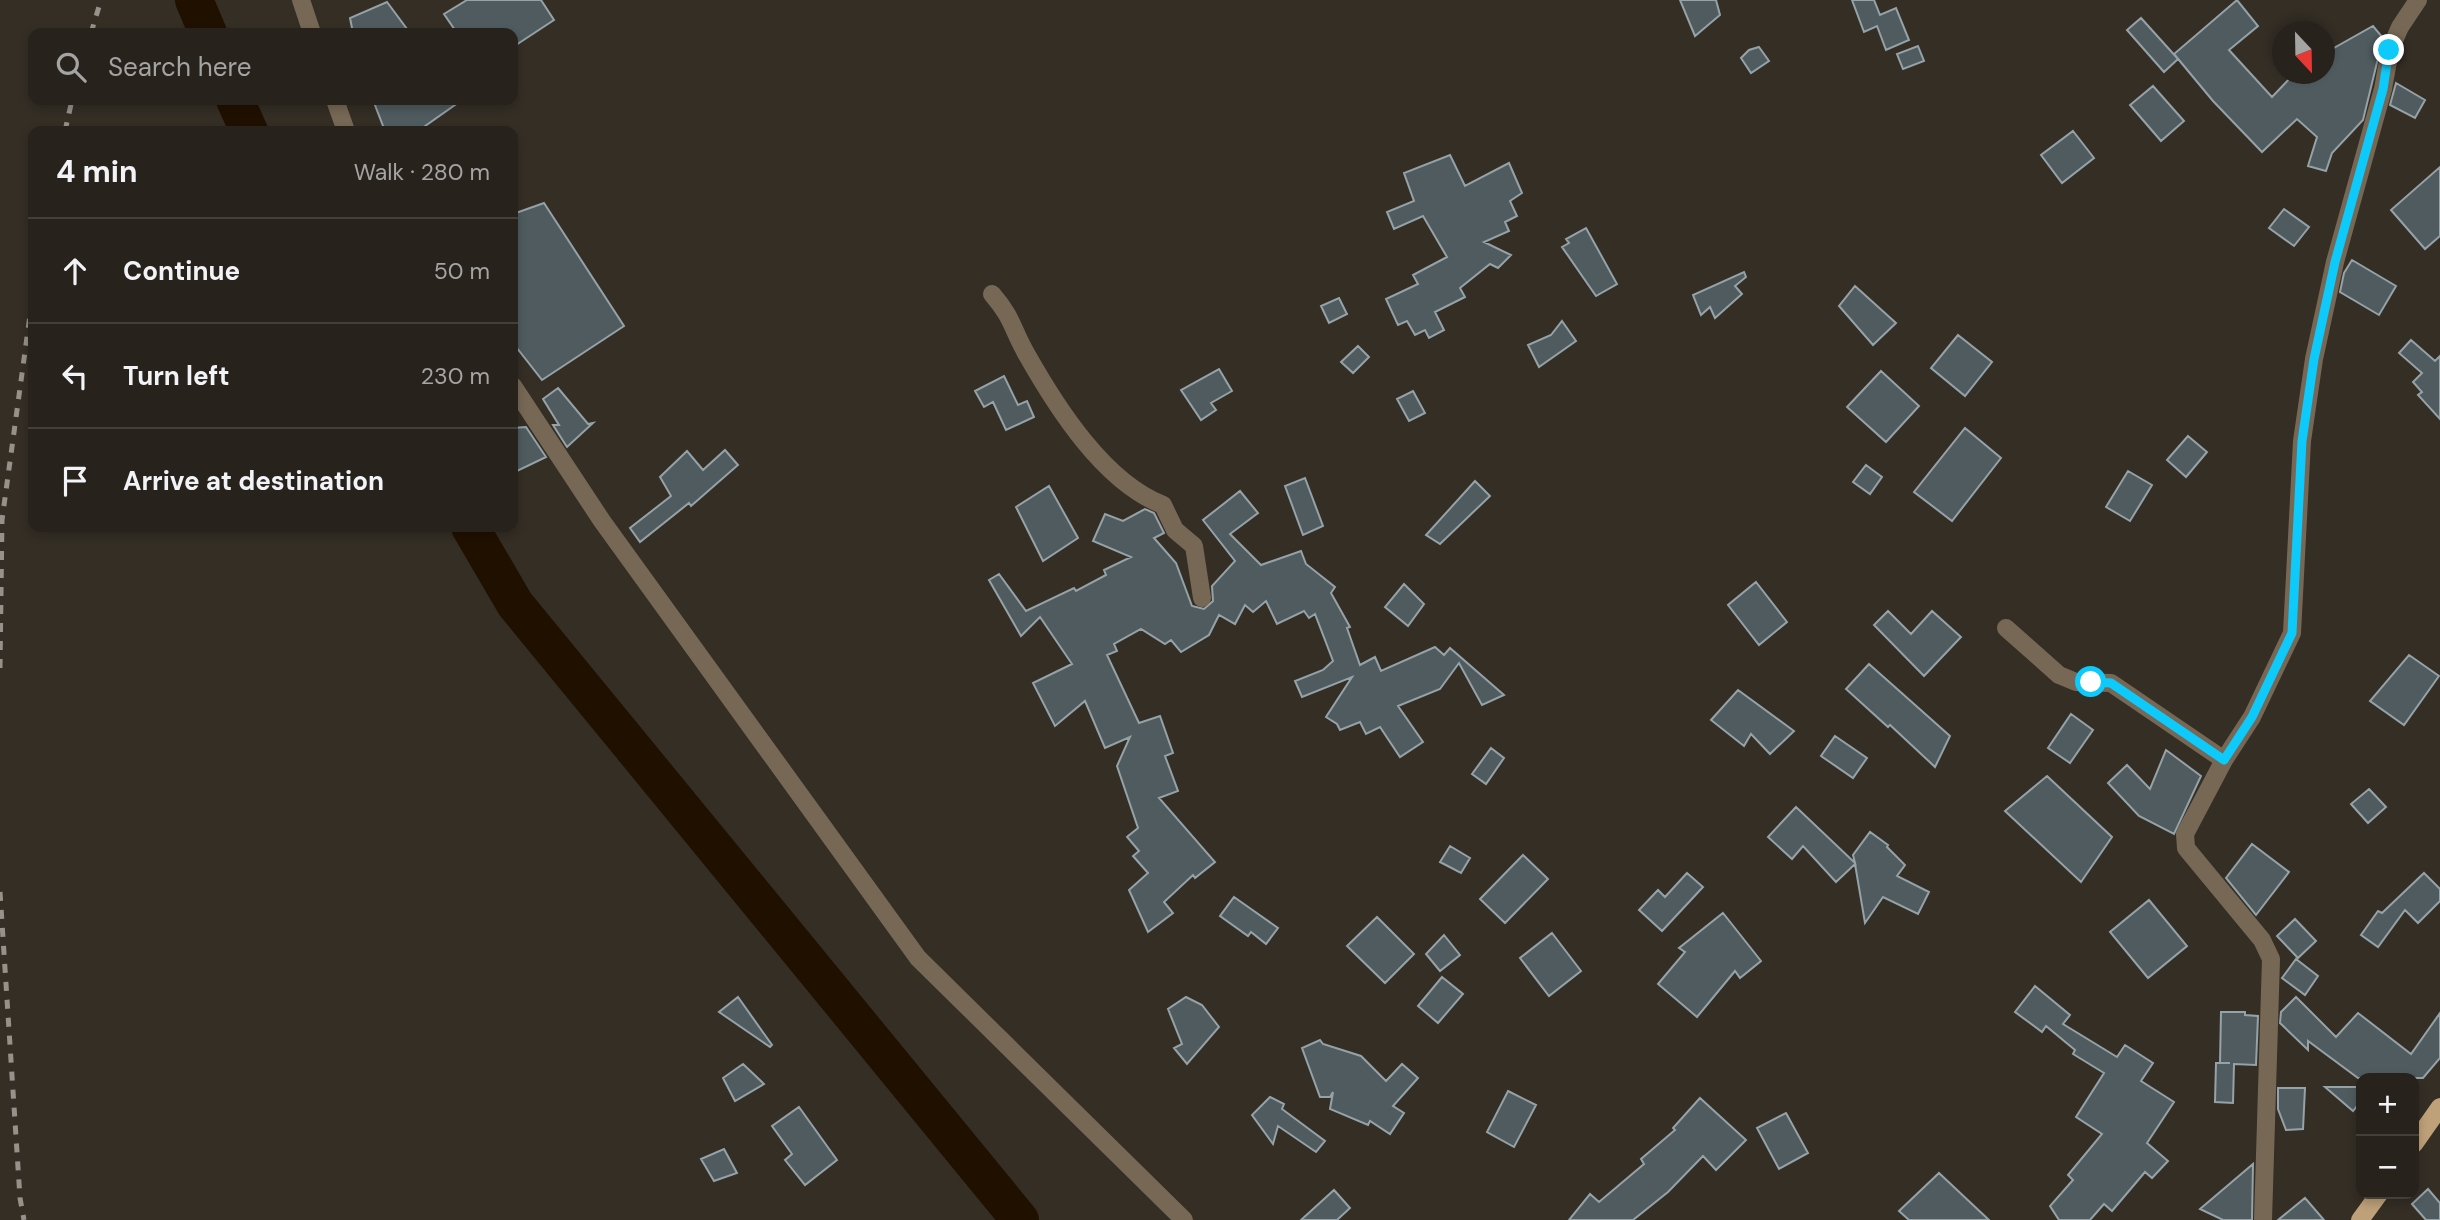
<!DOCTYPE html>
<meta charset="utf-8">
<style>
:root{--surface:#27221c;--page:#2f2a25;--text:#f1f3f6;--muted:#a4a4a3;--line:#433f3b}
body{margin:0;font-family:"DM Sans",sans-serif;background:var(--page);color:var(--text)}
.controls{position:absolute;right:21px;bottom:21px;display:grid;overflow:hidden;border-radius:14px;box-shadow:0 4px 10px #0003}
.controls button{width:63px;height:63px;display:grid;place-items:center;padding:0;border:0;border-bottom:2px solid var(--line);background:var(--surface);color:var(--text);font:35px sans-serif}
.compass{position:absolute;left:2272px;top:21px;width:63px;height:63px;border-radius:50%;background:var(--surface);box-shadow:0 4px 10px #0003;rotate:158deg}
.stop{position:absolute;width:21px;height:21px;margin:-16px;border:5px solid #0dcafa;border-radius:50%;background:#fff}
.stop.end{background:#0dcafa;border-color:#fff;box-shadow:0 2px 7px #0008}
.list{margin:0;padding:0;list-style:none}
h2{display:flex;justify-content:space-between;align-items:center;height:91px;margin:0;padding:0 28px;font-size:30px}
h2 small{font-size:23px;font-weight:400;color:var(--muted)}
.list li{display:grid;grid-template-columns:46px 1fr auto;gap:21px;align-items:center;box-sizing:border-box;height:105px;padding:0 28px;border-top:2px solid var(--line)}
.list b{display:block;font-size:26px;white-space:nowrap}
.list em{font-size:23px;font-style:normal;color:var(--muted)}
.icon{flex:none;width:38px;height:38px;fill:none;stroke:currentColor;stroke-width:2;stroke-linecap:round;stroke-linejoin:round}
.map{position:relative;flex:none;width:2440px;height:1220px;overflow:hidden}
.search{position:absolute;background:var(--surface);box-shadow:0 4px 10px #0003;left:28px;top:28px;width:490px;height:77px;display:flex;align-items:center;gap:18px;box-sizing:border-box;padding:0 24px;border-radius:14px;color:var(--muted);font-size:26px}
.panel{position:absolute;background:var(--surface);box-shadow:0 4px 10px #0003;left:28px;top:126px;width:490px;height:406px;border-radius:14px}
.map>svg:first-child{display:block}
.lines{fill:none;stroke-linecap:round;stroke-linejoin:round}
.river{stroke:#201000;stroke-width:38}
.building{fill:#4f5b5f;stroke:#95a2a7;stroke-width:2}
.minor{stroke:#776855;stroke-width:18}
.primary{stroke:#bea079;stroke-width:18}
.rail{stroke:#96918a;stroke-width:5;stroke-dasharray:9 9;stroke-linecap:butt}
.route{stroke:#0dcafa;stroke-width:9}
</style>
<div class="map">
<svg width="2440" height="1220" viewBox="0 0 2440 1220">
<rect width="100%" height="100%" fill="#342e25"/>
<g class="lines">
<path class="river" d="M 194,0 L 208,33
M 235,100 L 249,131
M 470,527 L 515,604 L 1020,1220"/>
</g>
<path class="building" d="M 467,0 L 541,0 L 554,20 L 513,47 L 513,33 L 457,33 L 444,14 Z
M 1680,0 L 1716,0 L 1720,15 L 1695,36 Z
M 1852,0 L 1874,0 L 1880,15 L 1896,8 L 1909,40 L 1886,50 L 1877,26 L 1864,32 Z
M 2237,0 L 2258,26 L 2229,50 L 2272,97 L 2294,74 L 2325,74 L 2325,53 L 2373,26 L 2383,38 L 2363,120 L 2332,153 L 2326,171 L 2308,166 L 2317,137 L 2297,119 L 2262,152 L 2213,101 L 2174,54 Z
M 387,2 L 410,33 L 353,33 L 350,18 Z
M 2141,18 L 2178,59 L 2164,72 L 2127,30 Z
M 1918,46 L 1924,61 L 1903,69 L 1897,54 Z
M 1759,47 L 1769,61 L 1751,73 L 1741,58 L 1749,50 Z
M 2396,83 L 2425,100 L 2415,118 L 2390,105 Z
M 2153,86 L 2184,121 L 2161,141 L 2130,105 Z
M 373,100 L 462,100 L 418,131 L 385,131 Z
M 2073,131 L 2094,158 L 2062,183 L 2041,155 Z
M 1450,155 L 1465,186 L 1509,163 L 1522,193 L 1510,201 L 1517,216 L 1505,222 L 1509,231 L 1484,242 L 1511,255 L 1498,268 L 1490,264 L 1460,288 L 1465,297 L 1435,312 L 1444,330 L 1429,338 L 1425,330 L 1415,335 L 1407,321 L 1398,325 L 1386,299 L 1418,284 L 1413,275 L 1447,257 L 1423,216 L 1394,229 L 1387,212 L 1414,201 L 1404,173 Z
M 2440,167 L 2440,236 L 2425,249 L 2391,210 Z
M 544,203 L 624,326 L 542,380 L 513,343 L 513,214 Z
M 2284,209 L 2309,227 L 2294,246 L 2269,228 Z
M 1586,228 L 1617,284 L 1596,296 L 1562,247 L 1569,243 L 1566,239 Z
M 2352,260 L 2396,286 L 2379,315 L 2340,292 L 2344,273 Z
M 1744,272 L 1746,277 L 1735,286 L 1742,294 L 1715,318 L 1710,307 L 1701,315 L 1693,295 Z
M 1855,286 L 1896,323 L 1873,345 L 1839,306 Z
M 1339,298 L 1347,314 L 1329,323 L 1321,306 Z
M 1562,321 L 1576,341 L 1539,367 L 1528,345 L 1551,335 Z
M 1958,335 L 1992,362 L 1965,396 L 1931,368 Z
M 2411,340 L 2435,361 L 2440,356 L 2440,419 L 2418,395 L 2422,392 L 2413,382 L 2422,373 L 2399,353 Z
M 1358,346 L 1369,357 L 1353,373 L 1341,362 Z
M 1219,369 L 1232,391 L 1211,403 L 1216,410 L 1201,420 L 1181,390 Z
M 1881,371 L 1919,406 L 1886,442 L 1847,407 Z
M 1004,376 L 1018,405 L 1027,401 L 1034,417 L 1006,430 L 993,402 L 984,407 L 975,391 Z
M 558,388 L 588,424 L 593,423 L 567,447 L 553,425 L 559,425 L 543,399 Z
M 1413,391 L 1425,413 L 1409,421 L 1397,399 Z
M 526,427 L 546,457 L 513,473 L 513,428 Z
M 1965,428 L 2001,458 L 1952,521 L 1914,492 Z
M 2188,436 L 2207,452 L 2186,477 L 2167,460 Z
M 725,450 L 738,465 L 691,506 L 689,503 L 640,542 L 630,528 L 671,496 L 660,477 L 687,451 L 703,470 Z
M 1866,465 L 1882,477 L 1870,494 L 1853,482 Z
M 2128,471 L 2152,485 L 2130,521 L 2106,507 Z
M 1305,478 L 1323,526 L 1303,535 L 1285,486 Z
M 1475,481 L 1490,496 L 1440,544 L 1426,535 Z
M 1049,486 L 1078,538 L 1043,561 L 1016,507 Z
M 1240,491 L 1258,513 L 1230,534 L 1261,565 L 1301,551 L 1306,564 L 1335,587 L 1331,593 L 1350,627 L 1347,628 L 1360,665 L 1375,657 L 1381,671 L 1435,647 L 1444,655 L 1450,648 L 1504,695 L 1482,705 L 1459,663 L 1440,689 L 1398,706 L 1423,742 L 1400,757 L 1380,727 L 1366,734 L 1360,722 L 1340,730 L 1337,724 L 1326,717 L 1352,677 L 1302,697 L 1295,681 L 1323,670 L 1333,661 L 1315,614 L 1309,618 L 1304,611 L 1277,624 L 1266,601 L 1253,612 L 1245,605 L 1235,624 L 1219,615 L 1209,635 L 1181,652 L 1171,640 L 1165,644 L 1141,629 L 1114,644 L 1117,651 L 1107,655 L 1139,723 L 1160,716 L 1173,753 L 1165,756 L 1178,791 L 1159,798 L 1215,862 L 1195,878 L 1193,875 L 1164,902 L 1173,913 L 1148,932 L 1129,890 L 1148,873 L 1133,856 L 1139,851 L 1127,837 L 1138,828 L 1117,766 L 1130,737 L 1105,748 L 1085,701 L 1055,726 L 1033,683 L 1072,664 L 1040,617 L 1021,636 L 989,580 L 999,574 L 1026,611 L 1074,588 L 1076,591 L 1106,575 L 1104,570 L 1131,557 L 1093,541 L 1105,514 L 1123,521 L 1145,509 L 1154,513 L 1164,533 L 1154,538 L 1176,563 L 1192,606 L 1204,609 L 1213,601 L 1212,586 L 1235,561 L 1203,520 Z
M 1756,582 L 1787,622 L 1759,645 L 1728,605 Z
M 1404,584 L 1424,604 L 1408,626 L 1385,607 Z
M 1888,611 L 1911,634 L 1932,611 L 1961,637 L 1924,676 L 1874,625 Z
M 2409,655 L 2439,676 L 2404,725 L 2370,701 Z
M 1869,664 L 1950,736 L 1935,767 L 1890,725 L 1888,727 L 1846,689 Z
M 1738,690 L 1794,731 L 1770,754 L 1751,734 L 1744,746 L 1711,720 Z
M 2071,714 L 2093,730 L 2070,763 L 2048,748 Z
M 1835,736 L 1867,758 L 1853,778 L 1821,756 Z
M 1491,748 L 1504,758 L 1486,784 L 1472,774 Z
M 2166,750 L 2201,776 L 2174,834 L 2139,816 L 2108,783 L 2127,765 L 2150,789 Z
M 2047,776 L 2112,837 L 2081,882 L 2005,811 Z
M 2369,789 L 2386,807 L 2368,823 L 2351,804 Z
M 1796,807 L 1855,863 L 1853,855 L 1870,832 L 1888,845 L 1887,847 L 1905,865 L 1897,876 L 1929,892 L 1918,914 L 1883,897 L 1865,923 L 1855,864 L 1836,882 L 1803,846 L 1792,859 L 1768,837 Z
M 2252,844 L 2289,872 L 2256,915 L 2226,878 Z
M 1450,846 L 1470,858 L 1461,873 L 1440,862 Z
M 1523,855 L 1548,879 L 1505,923 L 1480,899 Z
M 1687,873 L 1703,887 L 1662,931 L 1639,910 L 1658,890 L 1665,897 Z
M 2424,873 L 2440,889 L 2440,901 L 2418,923 L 2405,910 L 2378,947 L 2361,935 L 2378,911 L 2382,913 Z
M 1234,897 L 1278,928 L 1266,944 L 1251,932 L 1248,936 L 1220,916 Z
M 2149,900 L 2187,946 L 2148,978 L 2110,932 Z
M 1723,913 L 1761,961 L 1740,978 L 1735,971 L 1697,1017 L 1658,984 L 1685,952 L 1679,948 Z
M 1377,917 L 1414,954 L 1385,983 L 1347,946 Z
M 2295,919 L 2316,941 L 2298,958 L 2277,936 Z
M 1552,933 L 1581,971 L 1549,996 L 1520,958 Z
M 1444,935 L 1460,955 L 1440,971 L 1426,954 Z
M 2296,959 L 2318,976 L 2305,995 L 2282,978 Z
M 1442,977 L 1463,994 L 1438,1023 L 1418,1006 Z
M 2035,986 L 2070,1015 L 2063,1024 L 2117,1057 L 2125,1045 L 2153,1063 L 2141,1081 L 2174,1102 L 2147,1143 L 2168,1161 L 2152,1178 L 2145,1172 L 2112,1211 L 2104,1204 L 2090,1220 L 2059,1220 L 2050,1206 L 2073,1180 L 2068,1175 L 2102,1134 L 2076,1117 L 2104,1073 L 2073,1054 L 2075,1050 L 2046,1026 L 2042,1032 L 2015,1012 Z
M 738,997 L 772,1045 L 770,1047 L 719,1012 Z
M 1186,997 L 1202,1005 L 1219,1027 L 1187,1064 L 1174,1048 L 1182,1044 L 1168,1009 Z
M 2296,997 L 2336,1037 L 2358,1013 L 2411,1054 L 2440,1013 L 2440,1058 L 2423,1078 L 2358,1078 L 2308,1041 L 2308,1050 L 2280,1023 L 2281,1012 Z
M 2221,1012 L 2245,1012 L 2245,1015 L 2258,1016 L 2256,1065 L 2234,1064 L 2233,1103 L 2215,1102 L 2216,1063 L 2230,1063 L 2220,1063 Z
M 1320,1040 L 1323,1044 L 1361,1056 L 1386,1081 L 1402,1064 L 1418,1078 L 1393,1106 L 1404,1113 L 1390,1134 L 1370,1121 L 1368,1125 L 1330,1109 L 1333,1092 L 1330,1097 L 1320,1097 L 1302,1048 Z
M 743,1064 L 764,1084 L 735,1101 L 723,1078 Z
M 2325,1087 L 2361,1087 L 2361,1101 L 2353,1111 Z
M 2278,1088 L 2305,1088 L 2303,1129 L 2286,1130 L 2278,1109 Z
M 1508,1091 L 1536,1105 L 1514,1147 L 1487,1132 Z
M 1270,1097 L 1284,1104 L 1282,1109 L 1325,1141 L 1316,1152 L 1278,1126 L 1273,1144 L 1252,1115 Z
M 1700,1098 L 1746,1140 L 1716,1170 L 1703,1156 L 1668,1192 L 1633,1220 L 1569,1220 L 1590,1194 L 1599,1202 L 1644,1164 L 1641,1159 L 1675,1130 L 1673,1128 Z
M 799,1107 L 837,1160 L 805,1185 L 785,1160 L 792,1154 L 772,1126 Z
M 1786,1113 L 1808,1153 L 1779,1169 L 1757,1128 Z
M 724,1149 L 737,1173 L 714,1181 L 701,1159 Z
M 2253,1164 L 2252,1220 L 2223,1220 L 2200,1209 Z
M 1939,1173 L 1989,1220 L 1909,1220 L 1899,1211 Z
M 2428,1189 L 2440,1203 L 2440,1220 L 2426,1220 L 2412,1204 Z
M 1334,1190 L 1350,1208 L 1337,1220 L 1301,1220 Z
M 2305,1198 L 2324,1220 L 2278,1220 Z"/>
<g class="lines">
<path class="minor" d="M 301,0 L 312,33
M 335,100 L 346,131
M 992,294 C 1013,318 1012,329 1027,355 C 1057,408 1104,482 1163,505 L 1175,530 L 1194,546 L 1202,598
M 513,386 L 602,521 L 918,958 L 1184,1220
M 2006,628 L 2059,675 L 2076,682 L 2111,683 L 2224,760
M 2263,1220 L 2271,959 L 2262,940 L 2186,848 L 2185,834 L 2224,760 L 2252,717 L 2292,633 L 2302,441 L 2314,359 L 2335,262 L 2383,89 L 2390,50 L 2400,27 L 2418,0"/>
<path class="primary" d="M 2414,1144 L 2440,1107
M 2360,1220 L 2379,1194"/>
<path class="rail" d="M 91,33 L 101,0
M 65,131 L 72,100
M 0,668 L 2,520 L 33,293
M 0,892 L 20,1198 L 24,1220"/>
</g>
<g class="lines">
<path class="route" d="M 2091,682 L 2111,683 L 2224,760 L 2252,717 L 2292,633 L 2302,441 L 2314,359 L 2335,262 L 2383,89 L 2389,50"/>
</g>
</svg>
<div class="controls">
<button>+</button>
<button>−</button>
</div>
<svg class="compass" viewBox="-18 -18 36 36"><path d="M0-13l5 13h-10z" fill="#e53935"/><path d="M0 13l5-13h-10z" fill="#a4a4a3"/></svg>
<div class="stop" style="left:2091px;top:682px"></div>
<div class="stop end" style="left:2389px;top:50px"></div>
<div class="search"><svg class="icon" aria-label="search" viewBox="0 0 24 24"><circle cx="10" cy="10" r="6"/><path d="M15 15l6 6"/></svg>Search here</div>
<section class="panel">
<h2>4 min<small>Walk · 280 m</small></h2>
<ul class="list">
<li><svg class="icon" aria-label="ahead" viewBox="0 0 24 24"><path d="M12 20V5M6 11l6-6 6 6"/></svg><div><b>Continue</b></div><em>50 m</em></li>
<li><svg class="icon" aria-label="left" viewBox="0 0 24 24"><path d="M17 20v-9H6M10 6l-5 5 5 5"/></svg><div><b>Turn left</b></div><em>230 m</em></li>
<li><svg class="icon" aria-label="arrive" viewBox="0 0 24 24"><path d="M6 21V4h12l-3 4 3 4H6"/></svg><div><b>Arrive at destination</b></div></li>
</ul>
</section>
</div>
